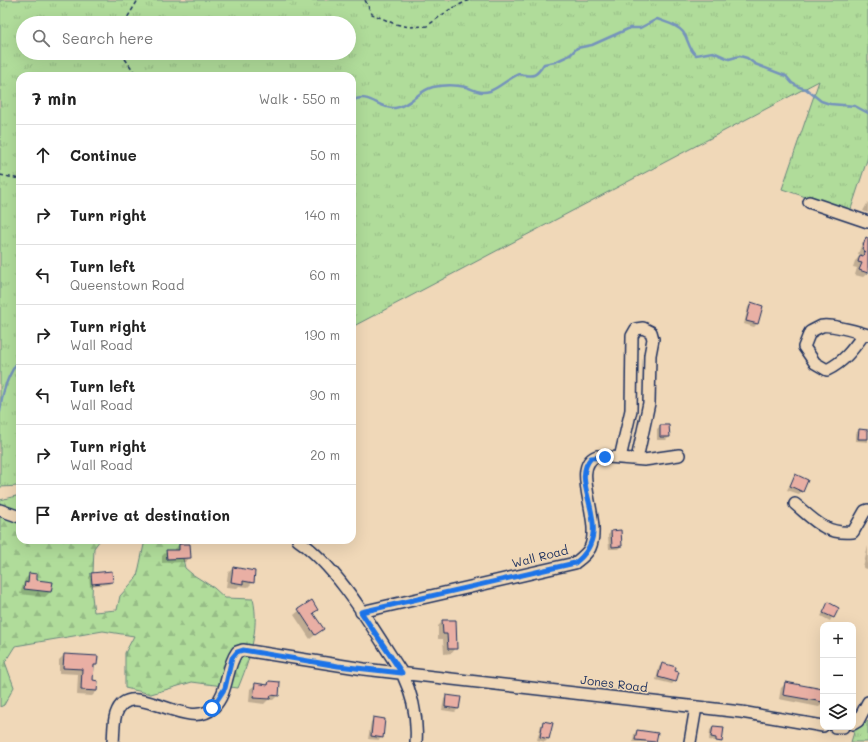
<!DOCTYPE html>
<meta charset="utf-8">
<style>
:root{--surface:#fff;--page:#f2f2f2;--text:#222;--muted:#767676;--line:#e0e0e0}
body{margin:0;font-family:Mali,sans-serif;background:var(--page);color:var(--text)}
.controls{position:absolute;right:12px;bottom:12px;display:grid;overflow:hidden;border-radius:8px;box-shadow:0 4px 16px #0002}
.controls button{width:36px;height:36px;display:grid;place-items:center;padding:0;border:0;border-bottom:1px solid var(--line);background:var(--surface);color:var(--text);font:20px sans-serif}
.stop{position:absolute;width:12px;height:12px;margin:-9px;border:3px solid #1a73e8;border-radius:50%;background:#fff}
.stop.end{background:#1a73e8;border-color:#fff;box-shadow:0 1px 4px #0008}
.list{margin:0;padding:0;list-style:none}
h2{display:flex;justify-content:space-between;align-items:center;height:52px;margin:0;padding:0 16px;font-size:17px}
h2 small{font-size:13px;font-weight:400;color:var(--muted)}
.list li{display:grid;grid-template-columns:26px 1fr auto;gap:12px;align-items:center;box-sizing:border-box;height:60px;padding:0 16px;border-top:1px solid var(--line)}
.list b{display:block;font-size:15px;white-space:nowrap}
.list p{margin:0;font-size:13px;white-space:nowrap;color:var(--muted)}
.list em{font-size:13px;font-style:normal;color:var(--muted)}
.icon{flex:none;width:22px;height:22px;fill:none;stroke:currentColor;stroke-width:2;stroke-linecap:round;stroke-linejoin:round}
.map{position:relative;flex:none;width:868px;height:742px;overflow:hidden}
.search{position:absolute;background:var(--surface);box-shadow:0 4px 16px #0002;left:16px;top:16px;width:340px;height:44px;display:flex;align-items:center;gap:10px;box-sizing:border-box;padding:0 14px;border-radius:22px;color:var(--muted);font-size:15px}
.panel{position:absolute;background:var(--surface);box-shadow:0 4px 16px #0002;left:16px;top:72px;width:340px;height:472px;border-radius:12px}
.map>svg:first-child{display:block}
.forest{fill:url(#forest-firs);stroke:#66867c}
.park{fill:url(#park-tufts);stroke:#66867c;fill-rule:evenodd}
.shadow{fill:#0003}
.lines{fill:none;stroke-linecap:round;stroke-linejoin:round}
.stream{stroke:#7493bb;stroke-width:2.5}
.building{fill:#e9afa4;stroke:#1b2f5e}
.minor-casing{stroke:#1b2f5e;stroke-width:14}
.path{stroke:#1b2f5e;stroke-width:1.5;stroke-dasharray:4 3;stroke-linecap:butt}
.minor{stroke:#f0d8b8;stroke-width:11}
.route{stroke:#1a73e8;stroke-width:5}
.labels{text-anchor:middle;stroke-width:3;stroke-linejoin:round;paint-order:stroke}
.street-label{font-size:12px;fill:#1b2f5e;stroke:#f0d8b8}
</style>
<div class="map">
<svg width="868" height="742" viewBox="0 0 868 742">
<defs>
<pattern id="forest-firs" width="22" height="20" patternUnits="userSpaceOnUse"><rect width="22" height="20" fill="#b0dc9a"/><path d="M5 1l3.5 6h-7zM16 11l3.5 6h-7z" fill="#97bd87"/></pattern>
<pattern id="park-tufts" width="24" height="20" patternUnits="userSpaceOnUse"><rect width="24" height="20" fill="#b0dc9a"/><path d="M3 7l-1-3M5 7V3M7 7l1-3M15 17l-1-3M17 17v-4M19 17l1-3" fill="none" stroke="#97bd87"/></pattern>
</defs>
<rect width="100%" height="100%" fill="#f0d8b8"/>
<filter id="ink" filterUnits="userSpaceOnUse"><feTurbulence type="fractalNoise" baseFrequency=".025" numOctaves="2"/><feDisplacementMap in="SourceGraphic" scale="8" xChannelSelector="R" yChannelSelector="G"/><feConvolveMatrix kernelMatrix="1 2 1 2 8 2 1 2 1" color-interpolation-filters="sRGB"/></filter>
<g filter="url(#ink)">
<path class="forest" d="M 20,495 L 20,540 L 100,540 L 94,548 L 92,596 L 94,612 L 117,610 L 120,596 L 137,577 L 145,540 L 179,540 L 185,568 L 192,574 L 214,588 L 225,598 L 253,599 C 260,628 249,662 238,688 L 192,682 L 151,694 L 125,688 L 125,653 L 134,636 L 103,631 L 15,646 L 5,662 L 14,687 L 4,705 L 0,707 L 0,500 Z"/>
<path class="park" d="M 0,0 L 868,0 L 868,157 L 850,212 L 782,189 L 819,81 L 352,327 L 352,76 L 20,76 L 20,486 L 0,487 ZM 23,23 L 349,23 L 349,53 L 23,53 Z
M 868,721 L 868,742 L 851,742 L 855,729 Z"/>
<path class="shadow" d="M 868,202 L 868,213 L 863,211 Z
M 866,238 L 868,239 L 868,273 L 863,277 L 855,275 L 857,268 L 853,267 L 855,261 L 861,255 L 858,254 L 862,243 Z
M 751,304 L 757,324 L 754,327 L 744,324 L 748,307 Z
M 660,426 L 669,437 L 666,440 L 657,440 L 657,429 Z
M 859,430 L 868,431 L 868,442 L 856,441 L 856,433 Z
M 795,475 L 802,491 L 799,494 L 787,490 Z
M 611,532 L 621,546 L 618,549 L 609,549 L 608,535 Z
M 179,545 L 189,545 L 190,558 L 185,562 L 162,563 L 162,556 L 167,551 L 174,550 Z
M 868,546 L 868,569 L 863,568 Z
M 233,568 L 253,582 L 248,587 L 239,586 L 237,588 L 226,587 L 228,573 Z
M 30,574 L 36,581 L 51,582 L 50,592 L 45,597 L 20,594 L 25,579 Z
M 92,574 L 112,581 L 109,584 L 90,586 L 89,577 Z
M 311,601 L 317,610 L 312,614 L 323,629 L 310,639 L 294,615 Z
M 828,604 L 837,608 L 830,621 L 821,616 Z
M 443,621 L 456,648 L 452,653 L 444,654 L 443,639 L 438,639 L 438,626 Z
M 64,655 L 96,665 L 93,668 L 92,681 L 97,691 L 92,696 L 77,695 L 78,674 L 59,673 L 59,660 Z
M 662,664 L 674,671 L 675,681 L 672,684 L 656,680 L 659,667 Z
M 269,682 L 278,695 L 273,700 L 268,700 L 264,704 L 249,702 L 250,689 L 255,685 L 266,685 Z
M 786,683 L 823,690 L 823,703 L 819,707 L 779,699 L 781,688 Z
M 447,696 L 458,709 L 455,712 L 442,710 L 444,699 Z
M 374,718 L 382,737 L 379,740 L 368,739 L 371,722 Z
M 544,722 L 548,739 L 545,742 L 537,740 L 541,725 Z
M 713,727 L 723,728 L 721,742 L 709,740 L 710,730 Z
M 637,731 L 657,734 L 655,742 L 633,742 L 634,734 Z"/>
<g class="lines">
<path class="stream" d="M 352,101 C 368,91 380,110 395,108 C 410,106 419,90 433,87 C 443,85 456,85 466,87 C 475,90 480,94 490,91 C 500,87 509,78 519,74 C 533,77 536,77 544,64 L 555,62 L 570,55 L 577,48 L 592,45 L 630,28 L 640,28 L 657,19 C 665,22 678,25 683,32 C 689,40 688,49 696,55 L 713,52 L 729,59 L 740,56 L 747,58 L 755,64 L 786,76 L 792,83 L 799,87 L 806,89 L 821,101 L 830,104 L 855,106 L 868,113
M 0,412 C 2,392 7,375 20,359"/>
</g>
<path class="building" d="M 866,237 L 868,238 L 868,273 L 859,270 L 862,263 L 858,262 L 860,255 L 863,256 L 865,250 L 862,249 Z
M 751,302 L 763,306 L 758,324 L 746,321 Z
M 660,425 L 669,425 L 670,437 L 660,437 Z
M 859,429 L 868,430 L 868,439 L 858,439 Z
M 795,474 L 808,480 L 803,492 L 790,486 Z
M 621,530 L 622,546 L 612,547 L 611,531 Z
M 179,544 L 190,544 L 191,558 L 167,559 L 166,550 L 179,550 Z
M 233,567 L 255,571 L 254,583 L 243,581 L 243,584 L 231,582 Z
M 112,571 L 113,582 L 92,584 L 91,573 Z
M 29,573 L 37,574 L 37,580 L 53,582 L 51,592 L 24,589 L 25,582 L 28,583 Z
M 312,600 L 318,610 L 313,613 L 324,629 L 315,635 L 298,609 Z
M 828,602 L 839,608 L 834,618 L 823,613 Z
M 442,620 L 456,620 L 457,649 L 448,649 L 447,634 L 443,634 Z
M 64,654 L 98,656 L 97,665 L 94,665 L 93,680 L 98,681 L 97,691 L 81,690 L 82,669 L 63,668 Z
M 662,663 L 676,667 L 675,671 L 679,672 L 676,682 L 658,677 Z
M 269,681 L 280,682 L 279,696 L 271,695 L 270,699 L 253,698 L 255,683 L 268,685 Z
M 785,682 L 823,689 L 823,702 L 783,695 Z
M 446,695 L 461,697 L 459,709 L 445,707 Z
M 373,717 L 385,719 L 383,738 L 371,736 Z
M 543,721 L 553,723 L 549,739 L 540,737 Z
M 713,726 L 724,727 L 722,742 L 716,741 L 716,738 L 711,737 Z
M 637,730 L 658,733 L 656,742 L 635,740 Z"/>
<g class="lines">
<defs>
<path id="minor" d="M 809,202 L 868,222
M 864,334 C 853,349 844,362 827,370 L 815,363 L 804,347 L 810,332 C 814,330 819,327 822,326 C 831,324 858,332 868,335
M 620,458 L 631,410 L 632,336 L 636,329 L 643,328 L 651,332 L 653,339 L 650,355 L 649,403 L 637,459
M 795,504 C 814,520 826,535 853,532 L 865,511 L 868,510
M 0,510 L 20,517
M 298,540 C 340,569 374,631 402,673 C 413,696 418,717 416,742
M 361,612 L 575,563 C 580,559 587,554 590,548 C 603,520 569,466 597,456 L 644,460 L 679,455
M 853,724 L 858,721 L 868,702
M 835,727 L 843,727
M 113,742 C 114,733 113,723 116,714 C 129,674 186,733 213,708 C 229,692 225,669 237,652 L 243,650 L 364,669 L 741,712 L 823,726
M 690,742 L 696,707"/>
</defs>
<use href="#minor" class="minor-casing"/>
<path class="path" d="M 365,0 L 372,14 L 395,24 L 409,27 L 427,26 L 449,10 L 469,0
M 124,23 L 138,0
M 121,53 L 137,76
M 0,175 L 20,179"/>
<use href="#minor" class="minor"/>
</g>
</g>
<g class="lines" filter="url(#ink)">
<path class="route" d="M 212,708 L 225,688 L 232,658 L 237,652 L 243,650 L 338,666 L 402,673 L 361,612 L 575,563 C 619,529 567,484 591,458 L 605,457"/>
</g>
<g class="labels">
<g class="street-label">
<text transform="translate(540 557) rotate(-14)" y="4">Wall Road</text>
<text transform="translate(614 684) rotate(7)" y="4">Jones Road</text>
</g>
</g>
</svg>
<div class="controls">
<button>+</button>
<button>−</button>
<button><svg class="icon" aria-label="layers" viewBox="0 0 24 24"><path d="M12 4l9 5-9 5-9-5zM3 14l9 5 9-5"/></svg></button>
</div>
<div class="stop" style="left:212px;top:708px"></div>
<div class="stop end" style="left:605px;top:457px"></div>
<div class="search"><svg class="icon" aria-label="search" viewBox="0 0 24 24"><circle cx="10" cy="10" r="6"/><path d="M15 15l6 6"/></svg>Search here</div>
<section class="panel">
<h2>7 min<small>Walk · 550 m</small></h2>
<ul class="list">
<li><svg class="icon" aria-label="ahead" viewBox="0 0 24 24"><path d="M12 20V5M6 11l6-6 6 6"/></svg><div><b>Continue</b></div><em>50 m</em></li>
<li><svg class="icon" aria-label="right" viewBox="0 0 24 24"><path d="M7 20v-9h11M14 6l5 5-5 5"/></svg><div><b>Turn right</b></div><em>140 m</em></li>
<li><svg class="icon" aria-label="left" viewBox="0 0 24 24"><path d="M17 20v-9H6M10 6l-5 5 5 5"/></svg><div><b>Turn left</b><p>Queenstown Road</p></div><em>60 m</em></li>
<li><svg class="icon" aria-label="right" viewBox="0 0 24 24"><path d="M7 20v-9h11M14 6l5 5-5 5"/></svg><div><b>Turn right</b><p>Wall Road</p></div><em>190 m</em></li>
<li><svg class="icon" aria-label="left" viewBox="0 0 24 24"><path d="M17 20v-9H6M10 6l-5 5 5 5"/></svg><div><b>Turn left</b><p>Wall Road</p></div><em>90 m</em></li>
<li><svg class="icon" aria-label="right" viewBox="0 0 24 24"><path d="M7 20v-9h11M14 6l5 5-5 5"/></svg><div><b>Turn right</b><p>Wall Road</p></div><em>20 m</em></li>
<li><svg class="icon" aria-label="arrive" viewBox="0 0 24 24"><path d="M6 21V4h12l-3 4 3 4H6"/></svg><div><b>Arrive at destination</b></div></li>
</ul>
</section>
</div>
